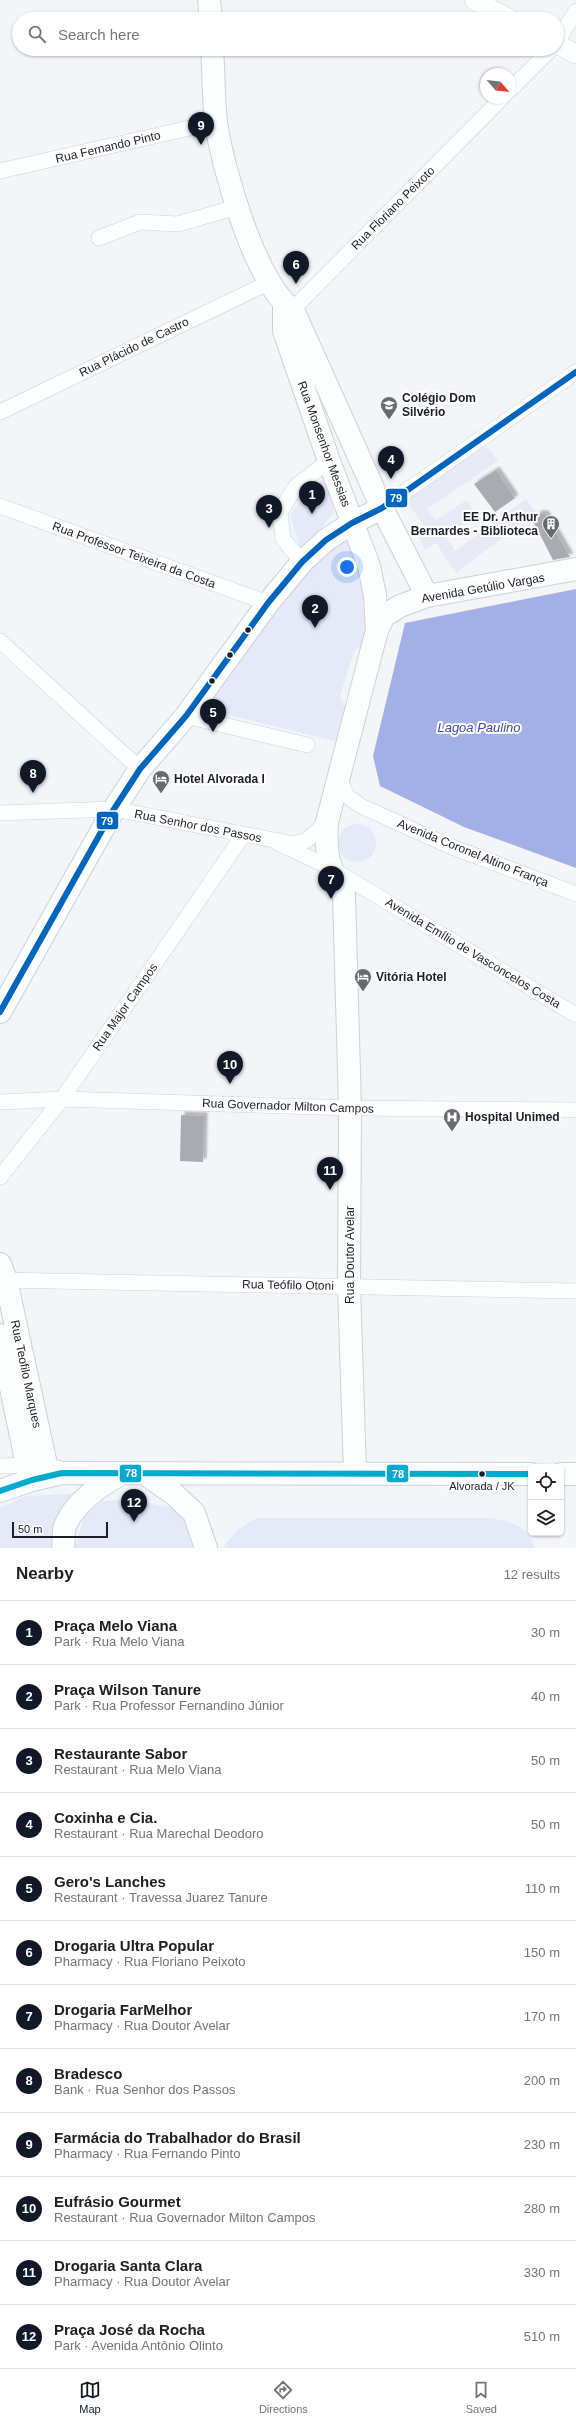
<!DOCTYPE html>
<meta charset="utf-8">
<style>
:root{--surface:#fff;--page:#f6f6f6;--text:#202124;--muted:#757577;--line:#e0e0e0;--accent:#111827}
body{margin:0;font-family:Arial,sans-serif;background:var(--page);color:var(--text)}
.controls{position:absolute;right:12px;bottom:12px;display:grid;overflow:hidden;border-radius:6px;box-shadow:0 1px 3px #0004}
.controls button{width:36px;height:36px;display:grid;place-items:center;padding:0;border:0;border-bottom:1px solid var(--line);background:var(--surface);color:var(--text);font:20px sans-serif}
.compass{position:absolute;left:480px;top:68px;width:36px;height:36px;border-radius:50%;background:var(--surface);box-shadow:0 1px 3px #0004;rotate:118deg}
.scale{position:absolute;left:12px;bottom:10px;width:96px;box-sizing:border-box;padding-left:4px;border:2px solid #1c1f29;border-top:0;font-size:11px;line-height:14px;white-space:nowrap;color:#1c1f29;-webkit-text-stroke:3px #fff;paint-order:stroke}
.you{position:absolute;left:347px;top:567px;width:14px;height:14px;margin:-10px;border:3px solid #fff;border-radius:50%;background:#1a73e8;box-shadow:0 0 0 6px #1a73e833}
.badge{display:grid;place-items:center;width:26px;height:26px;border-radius:50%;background:var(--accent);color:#fff;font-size:13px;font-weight:700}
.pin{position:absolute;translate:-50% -33px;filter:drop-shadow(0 1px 2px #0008)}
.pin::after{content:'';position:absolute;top:21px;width:14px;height:12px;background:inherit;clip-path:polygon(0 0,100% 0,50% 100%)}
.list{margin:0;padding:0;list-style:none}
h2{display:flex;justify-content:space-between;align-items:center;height:52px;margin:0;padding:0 16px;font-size:17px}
h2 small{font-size:13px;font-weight:400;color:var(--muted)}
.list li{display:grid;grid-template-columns:26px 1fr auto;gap:12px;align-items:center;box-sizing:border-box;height:64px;padding:0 16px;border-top:1px solid var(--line)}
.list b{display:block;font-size:15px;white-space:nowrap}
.list p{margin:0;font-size:13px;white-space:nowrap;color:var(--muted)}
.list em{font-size:13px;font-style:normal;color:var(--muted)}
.icon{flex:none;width:22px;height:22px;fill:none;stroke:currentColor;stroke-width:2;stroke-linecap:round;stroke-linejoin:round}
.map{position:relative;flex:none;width:576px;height:1548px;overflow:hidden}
.search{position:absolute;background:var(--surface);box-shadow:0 1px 3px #0004;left:12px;right:12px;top:12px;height:44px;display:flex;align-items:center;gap:10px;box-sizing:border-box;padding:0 14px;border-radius:22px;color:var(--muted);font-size:15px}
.sheet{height:820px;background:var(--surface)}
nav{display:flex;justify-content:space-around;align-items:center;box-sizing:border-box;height:56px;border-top:1px solid var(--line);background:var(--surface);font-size:11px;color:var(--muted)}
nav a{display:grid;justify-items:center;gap:2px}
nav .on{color:var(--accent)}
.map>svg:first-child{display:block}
.built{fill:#e8ebf5}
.green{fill:#e5e9f8}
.water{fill:#a3b0e6}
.building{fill:#a9abb1;filter:url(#shadow)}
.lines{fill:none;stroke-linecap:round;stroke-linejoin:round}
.minor-casing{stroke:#ced1d8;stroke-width:16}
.tertiary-casing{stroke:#ced1d8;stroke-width:20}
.secondary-casing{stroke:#ced1d8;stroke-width:24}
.primary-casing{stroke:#ced1d8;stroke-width:24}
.minor{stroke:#fdfefe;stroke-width:15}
.tertiary{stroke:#fdfefe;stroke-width:19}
.secondary{stroke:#fdfefe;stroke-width:22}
.primary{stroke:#fdfefe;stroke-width:22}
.bus-1-casing{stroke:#fff;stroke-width:9}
.bus-2-casing{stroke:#fff;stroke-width:9}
.bus-1{stroke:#0065bd;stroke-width:6}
.bus-2{stroke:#00a9ce;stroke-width:6}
.bus-dot{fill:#1c1f29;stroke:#fff;stroke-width:1.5}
.labels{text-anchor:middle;stroke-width:4;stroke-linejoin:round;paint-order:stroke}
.bus-label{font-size:11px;fill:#1c1f29;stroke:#fff}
.street-label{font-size:12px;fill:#1c1f29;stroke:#fff}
.poi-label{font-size:12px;font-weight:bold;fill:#1c1f29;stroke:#fff;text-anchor:start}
.water-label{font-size:13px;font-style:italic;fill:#3e4ca6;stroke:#fff}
.line-badge{stroke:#fff;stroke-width:1.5}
.badge-label{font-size:11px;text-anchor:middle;font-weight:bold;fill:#fff}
</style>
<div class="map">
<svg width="576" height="1548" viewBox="0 0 576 1548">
<defs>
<filter id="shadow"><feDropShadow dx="3.5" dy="-3.5" stdDeviation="1" flood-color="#0004"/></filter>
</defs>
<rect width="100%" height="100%" fill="#f4f5f8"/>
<path class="built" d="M 486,445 L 498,461 L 427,509 L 436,520 L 467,500 L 476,517 L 445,535 L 455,551 L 526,499 L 536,512 L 456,573 L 436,543 L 425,550 L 418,535 L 426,529 L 405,499 Z"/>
<path class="green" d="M 327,477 L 334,513 L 301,551 L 290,515 L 306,494 Z
M 350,535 L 364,569 L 368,612 L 364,644 L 354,651 L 340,696 L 345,707 L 335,741 L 200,708 L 291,591 L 320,558 Z
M338 843a19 19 0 1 1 38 0a19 19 0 1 1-38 0Z
M 72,1494 L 61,1512 L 56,1548 L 0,1548 L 0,1508 L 25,1496 Z
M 132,1500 L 174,1508 L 192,1527 L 192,1548 L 75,1548 L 84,1516 L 102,1501 Z
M 257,1518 L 490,1518 C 511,1522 529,1525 534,1548 L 223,1548 L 237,1530 Z"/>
<path class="water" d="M 576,589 L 576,868 L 464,827 L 380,786 L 373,756 L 405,623 Z"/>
<path class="building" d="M 496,470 L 515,498 L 495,512 L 474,484 Z
M 538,514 L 545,514 L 570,557 L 553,560 L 533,521 Z
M 181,1115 L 204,1116 L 203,1162 L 180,1161 Z"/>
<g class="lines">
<defs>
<path id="minor" d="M 557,42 L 576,11
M 510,90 L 551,49
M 0,171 L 216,122
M 99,238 L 140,222 L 178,224 L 237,207
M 286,316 L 502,98
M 0,412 L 268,283
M 0,506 L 268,603
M 382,508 L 576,372
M 302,562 L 283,539 L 280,512 L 296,486 L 329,461
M 0,641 L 140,769
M 186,716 L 307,745
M 339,778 L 347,796 L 361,806 L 447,845 L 576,894
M 0,813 L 114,809 L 294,844 L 307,840 L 327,822
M 276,842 L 329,867 L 576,1015
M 0,1102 L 62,1099 L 350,1108 L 576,1110
M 0,1177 L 62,1099 L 244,834
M 0,1280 L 576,1291
M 0,1466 L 27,1465"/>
<path id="tertiary" d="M 474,0 L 510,19
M 557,44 L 576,54"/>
<path id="secondary" d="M 209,0 L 211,19
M 212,49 C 214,73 213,98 216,122 C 222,167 256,285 293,310 L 382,508 L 427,596
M 284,304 L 284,331 L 329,461 L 369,566 L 375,595 L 377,630
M 0,1012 L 114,809 L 140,769 L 186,716 L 268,603 L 302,562 L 326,540 L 352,523 L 382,508
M 0,1264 L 6,1280 L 47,1469 L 62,1473
M 0,1335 L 27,1465 L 47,1469
M 355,1472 L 349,1287 L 350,1108 L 344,894 C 328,865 325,855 327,822 L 377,630 L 384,616 L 400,606 L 427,596 L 576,569"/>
<path id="primary" d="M 145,1474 L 175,1495 L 194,1513 L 206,1548
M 561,1474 L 576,1474
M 0,1491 L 32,1480 L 62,1473 L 531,1474
M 63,1548 C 64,1542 63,1532 65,1526 C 75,1502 99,1486 121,1474"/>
</defs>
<use href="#minor" class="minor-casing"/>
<use href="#tertiary" class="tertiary-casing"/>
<use href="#secondary" class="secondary-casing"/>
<use href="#primary" class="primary-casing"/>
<use href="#minor" class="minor"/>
<use href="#tertiary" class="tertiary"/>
<use href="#secondary" class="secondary"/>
<use href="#primary" class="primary"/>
<defs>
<path id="bus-1" d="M 0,1012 L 114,809 L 140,769 L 186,716 L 268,603 L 302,562 L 326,540 L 352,523 L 382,508 L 576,372"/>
<path id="bus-2" d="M 0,1491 L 32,1480 L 62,1473 L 531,1474"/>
</defs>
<use href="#bus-1" class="bus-1-casing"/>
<use href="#bus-2" class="bus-2-casing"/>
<use href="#bus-1" class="bus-1"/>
<use href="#bus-2" class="bus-2"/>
</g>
<defs>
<symbol id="school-pin" viewBox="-11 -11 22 30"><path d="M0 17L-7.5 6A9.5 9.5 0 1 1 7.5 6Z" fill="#686a71" stroke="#fff"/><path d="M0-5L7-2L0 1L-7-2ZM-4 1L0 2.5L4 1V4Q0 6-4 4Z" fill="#fff"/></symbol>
<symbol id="building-pin" viewBox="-11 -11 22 30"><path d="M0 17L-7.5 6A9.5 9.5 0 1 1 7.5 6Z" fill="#686a71" stroke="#fff"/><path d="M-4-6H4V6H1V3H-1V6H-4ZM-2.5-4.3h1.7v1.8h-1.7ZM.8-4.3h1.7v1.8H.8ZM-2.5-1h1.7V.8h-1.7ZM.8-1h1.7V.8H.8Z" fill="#fff"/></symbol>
<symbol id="hotel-pin" viewBox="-11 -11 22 30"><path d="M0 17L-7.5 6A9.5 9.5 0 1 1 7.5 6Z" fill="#686a71" stroke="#fff"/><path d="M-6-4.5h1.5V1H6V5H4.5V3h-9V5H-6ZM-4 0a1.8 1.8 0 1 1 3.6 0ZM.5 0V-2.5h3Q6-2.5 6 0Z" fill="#fff"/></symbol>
<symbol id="hospital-pin" viewBox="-11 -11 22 30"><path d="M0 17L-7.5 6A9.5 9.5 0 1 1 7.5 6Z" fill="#686a71" stroke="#fff"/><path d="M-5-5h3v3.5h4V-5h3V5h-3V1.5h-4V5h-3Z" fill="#fff"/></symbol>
</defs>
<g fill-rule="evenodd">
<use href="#school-pin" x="379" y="395" width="20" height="27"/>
<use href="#building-pin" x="541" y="514" width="20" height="27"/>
<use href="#hotel-pin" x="151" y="769" width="20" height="27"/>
<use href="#hotel-pin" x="353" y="967" width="20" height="27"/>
<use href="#hospital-pin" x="442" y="1107" width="20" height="27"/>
</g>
<g class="bus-dot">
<circle cx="248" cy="630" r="3.5"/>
<circle cx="230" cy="655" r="3.5"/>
<circle cx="212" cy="681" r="3.5"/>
<circle cx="482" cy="1474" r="3.5"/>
</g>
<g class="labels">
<g class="bus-label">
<text x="482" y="1490">Alvorada / JK</text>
</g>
<g class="street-label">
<text transform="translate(108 147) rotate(-13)" y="4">Rua Fernando Pinto</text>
<text transform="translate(393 208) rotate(-45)" y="4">Rua Floriano Peixoto</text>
<text transform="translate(134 347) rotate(-26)" y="4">Rua Plácido de Castro</text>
<text transform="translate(324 444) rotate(70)" y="4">Rua Monsenhor Messias</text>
<text transform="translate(134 555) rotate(20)" y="4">Rua Professor Teixeira da Costa</text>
<text transform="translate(483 588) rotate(-10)" y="4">Avenida Getúlio Vargas</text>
<text transform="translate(198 826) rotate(11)" y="4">Rua Senhor dos Passos</text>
<text transform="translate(473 853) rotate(22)" y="4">Avenida Coronel Altino França</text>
<text transform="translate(473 953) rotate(31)" y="4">Avenida Emílio de Vasconcelos Costa</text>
<text transform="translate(125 1007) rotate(-55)" y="4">Rua Major Campos</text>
<text transform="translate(288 1106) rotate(2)" y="4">Rua Governador Milton Campos</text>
<text transform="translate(350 1255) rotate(-90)" y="4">Rua Doutor Avelar</text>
<text transform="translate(288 1285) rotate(1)" y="4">Rua Teófilo Otoni</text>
<text transform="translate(26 1374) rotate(78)" y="4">Rua Teofilo Marques</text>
</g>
<g class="poi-label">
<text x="402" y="402">Colégio Dom<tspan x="402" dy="14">Silvério</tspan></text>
<text x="538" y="521" text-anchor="end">EE Dr. Arthur<tspan x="538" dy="14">Bernardes - Biblioteca</tspan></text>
<text x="174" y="783">Hotel Alvorada I</text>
<text x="376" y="981">Vitória Hotel</text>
<text x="465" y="1121">Hospital Unimed</text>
</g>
<g class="water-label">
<text x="479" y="732">Lagoa Paulino</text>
</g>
</g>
<g class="line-badge">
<rect x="385" y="488" width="23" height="20" rx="4" fill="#0065bd"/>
<rect x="96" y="811" width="23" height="19" rx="4" fill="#0065bd"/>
<rect x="119" y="1464" width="23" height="19" rx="4" fill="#00a9ce"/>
<rect x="386" y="1464" width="23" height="19" rx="4" fill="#00a9ce"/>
</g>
<g class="badge-label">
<text x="396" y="502">79</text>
<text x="107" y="825">79</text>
<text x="131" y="1477">78</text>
<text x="398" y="1478">78</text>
</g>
</svg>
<div class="controls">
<button><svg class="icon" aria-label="locate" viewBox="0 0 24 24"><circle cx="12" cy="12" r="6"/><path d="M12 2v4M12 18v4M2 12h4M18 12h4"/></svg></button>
<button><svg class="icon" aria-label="layers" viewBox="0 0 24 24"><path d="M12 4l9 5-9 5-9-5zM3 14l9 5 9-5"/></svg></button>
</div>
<svg class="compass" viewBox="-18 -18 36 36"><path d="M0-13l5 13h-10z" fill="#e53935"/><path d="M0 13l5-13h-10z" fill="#757577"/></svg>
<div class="scale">50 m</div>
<div class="you"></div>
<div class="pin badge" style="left:312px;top:514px">1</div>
<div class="pin badge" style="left:315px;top:628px">2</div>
<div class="pin badge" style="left:269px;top:528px">3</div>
<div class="pin badge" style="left:391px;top:479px">4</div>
<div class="pin badge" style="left:213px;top:732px">5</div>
<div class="pin badge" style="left:296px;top:284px">6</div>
<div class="pin badge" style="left:331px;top:899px">7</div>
<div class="pin badge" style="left:33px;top:793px">8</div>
<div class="pin badge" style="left:201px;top:145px">9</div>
<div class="pin badge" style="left:230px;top:1084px">10</div>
<div class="pin badge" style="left:330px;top:1190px">11</div>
<div class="pin badge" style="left:134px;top:1522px">12</div>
<div class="search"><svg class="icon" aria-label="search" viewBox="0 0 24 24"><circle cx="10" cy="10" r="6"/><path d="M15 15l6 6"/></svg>Search here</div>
</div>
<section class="sheet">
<h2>Nearby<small>12 results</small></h2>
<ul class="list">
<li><span class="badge">1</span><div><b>Praça Melo Viana</b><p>Park · Rua Melo Viana</p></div><em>30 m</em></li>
<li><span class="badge">2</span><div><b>Praça Wilson Tanure</b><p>Park · Rua Professor Fernandino Júnior</p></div><em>40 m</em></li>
<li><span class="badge">3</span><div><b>Restaurante Sabor</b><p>Restaurant · Rua Melo Viana</p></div><em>50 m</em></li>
<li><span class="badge">4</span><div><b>Coxinha e Cia.</b><p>Restaurant · Rua Marechal Deodoro</p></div><em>50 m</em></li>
<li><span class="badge">5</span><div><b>Gero's Lanches</b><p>Restaurant · Travessa Juarez Tanure</p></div><em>110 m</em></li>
<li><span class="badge">6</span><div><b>Drogaria Ultra Popular</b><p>Pharmacy · Rua Floriano Peixoto</p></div><em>150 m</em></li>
<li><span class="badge">7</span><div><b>Drogaria FarMelhor</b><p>Pharmacy · Rua Doutor Avelar</p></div><em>170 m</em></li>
<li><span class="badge">8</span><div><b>Bradesco</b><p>Bank · Rua Senhor dos Passos</p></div><em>200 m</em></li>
<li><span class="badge">9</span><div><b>Farmácia do Trabalhador do Brasil</b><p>Pharmacy · Rua Fernando Pinto</p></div><em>230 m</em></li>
<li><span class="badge">10</span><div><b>Eufrásio Gourmet</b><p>Restaurant · Rua Governador Milton Campos</p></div><em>280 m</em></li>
<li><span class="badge">11</span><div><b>Drogaria Santa Clara</b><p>Pharmacy · Rua Doutor Avelar</p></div><em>330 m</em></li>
<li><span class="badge">12</span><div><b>Praça José da Rocha</b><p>Park · Avenida Antônio Olinto</p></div><em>510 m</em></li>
</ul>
</section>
<nav>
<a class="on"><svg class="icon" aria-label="map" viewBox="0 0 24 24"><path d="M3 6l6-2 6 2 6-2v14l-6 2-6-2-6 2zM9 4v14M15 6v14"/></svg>Map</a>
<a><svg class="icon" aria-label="directions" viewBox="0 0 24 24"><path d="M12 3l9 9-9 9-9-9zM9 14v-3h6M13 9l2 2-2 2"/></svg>Directions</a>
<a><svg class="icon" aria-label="saved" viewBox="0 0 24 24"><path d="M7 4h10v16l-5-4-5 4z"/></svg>Saved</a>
</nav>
